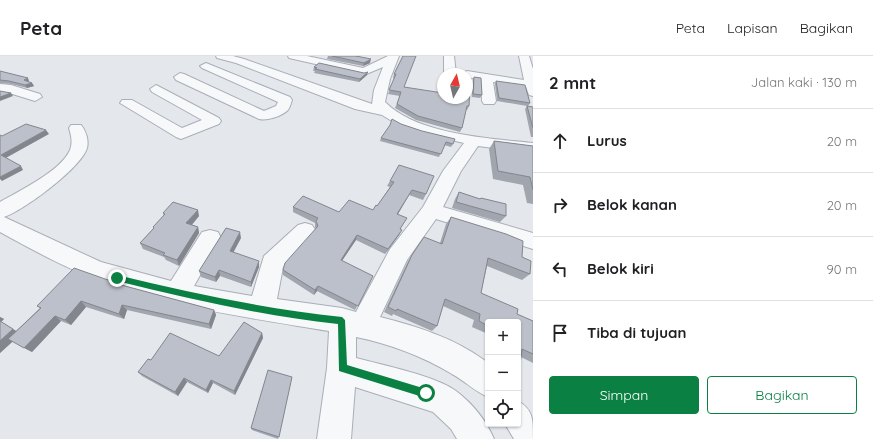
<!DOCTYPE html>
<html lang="id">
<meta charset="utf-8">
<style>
:root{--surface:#fff;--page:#f2f2f2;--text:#202124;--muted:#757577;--line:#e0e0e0;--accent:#0b8043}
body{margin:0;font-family:Quicksand,sans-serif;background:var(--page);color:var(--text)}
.controls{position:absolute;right:12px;bottom:12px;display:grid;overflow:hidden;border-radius:4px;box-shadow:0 1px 3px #0004}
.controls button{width:36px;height:36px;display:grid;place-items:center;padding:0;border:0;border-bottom:1px solid var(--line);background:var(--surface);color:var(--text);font:20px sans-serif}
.compass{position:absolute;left:437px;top:12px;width:36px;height:36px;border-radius:50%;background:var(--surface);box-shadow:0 1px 3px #0004;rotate:8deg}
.stop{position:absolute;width:12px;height:12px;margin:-9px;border:3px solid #0b8043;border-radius:50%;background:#fff}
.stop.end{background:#0b8043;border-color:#fff;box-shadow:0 1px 4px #0008}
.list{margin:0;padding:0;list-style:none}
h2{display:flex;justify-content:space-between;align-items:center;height:52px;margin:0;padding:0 16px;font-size:17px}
h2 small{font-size:13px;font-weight:400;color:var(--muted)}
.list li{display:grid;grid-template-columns:26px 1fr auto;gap:12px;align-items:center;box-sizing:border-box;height:64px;padding:0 16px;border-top:1px solid var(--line)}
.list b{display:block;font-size:15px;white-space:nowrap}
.list em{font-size:13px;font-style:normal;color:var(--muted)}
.actions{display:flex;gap:8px;padding:12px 16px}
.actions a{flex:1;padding:9px 0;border:1px solid var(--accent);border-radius:4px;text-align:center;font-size:14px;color:var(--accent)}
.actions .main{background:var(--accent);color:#fff}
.icon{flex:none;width:22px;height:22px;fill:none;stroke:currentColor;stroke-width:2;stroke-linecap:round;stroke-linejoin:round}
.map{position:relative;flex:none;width:533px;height:383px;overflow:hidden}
header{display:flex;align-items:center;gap:24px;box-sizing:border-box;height:56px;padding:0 20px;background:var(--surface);border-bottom:1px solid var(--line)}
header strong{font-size:19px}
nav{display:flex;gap:22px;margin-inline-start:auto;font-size:14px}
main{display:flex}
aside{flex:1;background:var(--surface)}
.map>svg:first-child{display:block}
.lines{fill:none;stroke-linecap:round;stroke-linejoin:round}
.minor-casing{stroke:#a9aeb7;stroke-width:2}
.minor{fill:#f7f8fa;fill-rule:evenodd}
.wall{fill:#a1a5ae}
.shaded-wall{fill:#83868d}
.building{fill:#bbc0ca;stroke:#83868d}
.route{fill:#0b8043}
</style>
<header>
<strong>Peta</strong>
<nav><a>Peta</a><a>Lapisan</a><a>Bagikan</a></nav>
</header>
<main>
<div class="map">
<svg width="533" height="383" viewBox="0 0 533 383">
<rect width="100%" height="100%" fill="#e4e7ec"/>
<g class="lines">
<defs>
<path id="minor" d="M 216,0 L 233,0 L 244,3 L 372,48 L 374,34 L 383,11 L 364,19 L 289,2 L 288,0 L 307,0 L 363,12 L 388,0 L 399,0 L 390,23 L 385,46 C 418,79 488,82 533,87 L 533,97 L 478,90 L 461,115 L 443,151 L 533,177 L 533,193 L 436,163 L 407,204 L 380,261 C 416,270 454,282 484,304 L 488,307 L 488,341 C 474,335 465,325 452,318 C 422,300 390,288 356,281 L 356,302 C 382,309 436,320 456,335 C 472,347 486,364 494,383 L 457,383 L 451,373 L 433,356 L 355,331 L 351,383 L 317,383 L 327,312 L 329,275 C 251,262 175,252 101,225 C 65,212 33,194 0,176 L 0,146 C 19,135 61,115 70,94 C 73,86 71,79 69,72 L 71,69 L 81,69 C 86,75 89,84 87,92 C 81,112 23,155 4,161 L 101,206 L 171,225 L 202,176 L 210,174 L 218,176 L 221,182 L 194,230 L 252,240 L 264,200 L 298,169 L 305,167 L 312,169 L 316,175 L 312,181 L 283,211 L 277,243 L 342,252 L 356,256 L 390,193 L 423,151 L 443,115 L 464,87 L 421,77 L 400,70 L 382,59 L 355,53 L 236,7 L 217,2 Z
M 444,0 L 454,0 L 456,18 L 444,18 Z
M 519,0 L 529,0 L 533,13 L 533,40 L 529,39 L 526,31 L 493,26 L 496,45 L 494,48 L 484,48 L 482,45 L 481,24 L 467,21 L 467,18 L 461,18 L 467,15 L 524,24 Z
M 206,7 L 290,41 L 292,44 C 291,47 290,51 288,54 C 282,60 267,65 259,63 L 176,24 L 174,21 L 180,17 L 184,18 L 264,55 L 276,50 L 278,46 L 202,12 L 200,10 Z
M 0,28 L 11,29 L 40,38 L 42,41 L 35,45 L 6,36 L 0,36 Z
M 156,29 L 219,62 L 221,65 L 219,68 L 181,83 L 176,81 L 120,47 L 122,44 L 132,44 L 182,72 L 202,64 L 152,36 L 150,33 Z
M 518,345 C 533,354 533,362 533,383 L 514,383 L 505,368 L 518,368 Z"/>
</defs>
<use href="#minor" class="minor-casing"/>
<use href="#minor" class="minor"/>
</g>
<path class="wall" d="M 328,0 L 358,0 L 358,1 L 370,7 L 363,10 L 327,3 Z
M 403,0 L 404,31 L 469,50 L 467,54 L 466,54 L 462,72 L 460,76 L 416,64 L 395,52 L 400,40 L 388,38 L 395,22 L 393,22 L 394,18 Z
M 314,11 L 367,19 L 359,26 L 314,17 L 315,15 L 313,15 Z
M 0,15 L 29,25 L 29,26 L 32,27 L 34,30 L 27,32 L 11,28 L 0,27 Z
M 474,21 L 482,39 L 480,42 L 472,41 L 473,24 Z
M 496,25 L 530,47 L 528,50 L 533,51 L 533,81 L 531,81 L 525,53 L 527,50 L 497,45 L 495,28 Z
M 401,68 L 453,88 L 451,91 L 444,89 L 439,101 L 380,85 L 381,82 Z
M 494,85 L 533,90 L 533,148 L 527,147 L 523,129 L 493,123 L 489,93 Z
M 390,125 L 426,138 L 423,144 L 409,139 L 398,158 L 401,173 L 399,179 L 385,198 L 356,184 L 342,205 L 373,220 L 355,254 L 317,235 L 314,239 L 283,219 L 283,214 L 316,173 L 315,171 L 315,167 L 293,156 L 293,151 L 339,156 L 373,154 L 377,150 L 390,131 L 387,130 Z
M 459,136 L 479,143 L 481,142 L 506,160 L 500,166 L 452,152 L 455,143 Z
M 163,157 L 199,160 L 192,169 L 198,171 L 199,177 L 179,210 L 166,204 L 164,201 L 143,193 L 140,187 L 153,173 L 153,171 L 164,160 Z
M 451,161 L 522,201 L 530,218 L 522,224 L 487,210 L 481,237 L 517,258 L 533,265 L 533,307 L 521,301 L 519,316 L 518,317 L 518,266 L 488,266 L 488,278 L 472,271 L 474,264 L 443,250 L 437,270 L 432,275 L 393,258 L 392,260 L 384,256 L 408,205 L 412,199 L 440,187 L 446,168 Z
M 241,182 L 233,196 L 259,211 L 251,231 L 220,220 L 216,226 L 201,221 L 199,215 Z
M 125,230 L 214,254 L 216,259 L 211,273 L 127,254 L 124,263 L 86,251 L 71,269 L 61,265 L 32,296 L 13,285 L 0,297 L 0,261 L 4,263 L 1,266 L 16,275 L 40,252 L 37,250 Z
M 262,277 L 263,282 L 235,339 L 213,327 L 208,337 L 187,326 L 178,340 L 142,320 L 138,316 L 151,304 L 219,300 Z
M 292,321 L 278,383 L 252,374 L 251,372 Z"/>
<path class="shaded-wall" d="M 371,3 L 370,7 L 363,10 L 364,7 Z
M 368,16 L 367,19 L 359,26 L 360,23 Z
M 28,22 L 29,25 L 26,27 L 24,24 Z
M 32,27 L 34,30 L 27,32 L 25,29 Z
M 11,37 L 13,40 L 0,45 L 0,41 Z
M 46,74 L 49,78 L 4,103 L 1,99 Z
M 21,110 L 23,114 L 2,125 L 0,123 L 0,121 Z
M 412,134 L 409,139 L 395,163 L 397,158 Z
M 198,154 L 199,160 L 188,173 L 186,167 Z
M 198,171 L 199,177 L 179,210 L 177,204 Z
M 402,174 L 399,179 L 385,198 L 388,193 Z
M 240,176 L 241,182 L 231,201 L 230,195 Z
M 357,179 L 356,184 L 339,209 L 341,204 Z
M 259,205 L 259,211 L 251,231 L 251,226 Z
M 219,214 L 220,220 L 216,226 L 215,221 Z
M 318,230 L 317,235 L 314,239 L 315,234 Z
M 81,245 L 86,251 L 71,269 L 65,264 Z
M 122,249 L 127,254 L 124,263 L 119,258 Z
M 214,254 L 216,259 L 211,273 L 209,268 Z
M 55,260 L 61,265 L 32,296 L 24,292 Z
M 0,261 L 4,263 L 1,266 L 0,265 Z
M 13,273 L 21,278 L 0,297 L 0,285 Z
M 262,277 L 263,282 L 235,339 L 234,335 Z
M 184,322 L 187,326 L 178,340 L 175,336 Z
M 211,324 L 213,327 L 208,337 L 206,334 Z"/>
<path class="building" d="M 332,0 L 357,0 L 356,0 L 371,3 L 364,7 Z
M 403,0 L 416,0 L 404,31 L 443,37 L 443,42 L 467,42 L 467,27 L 470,28 L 469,50 L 467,50 L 462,72 L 418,60 L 397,48 L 401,36 L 389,34 L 396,18 L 394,18 Z
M 319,7 L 364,17 L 368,16 L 360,23 L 315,13 L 317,12 L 314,11 Z
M 0,15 L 28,22 L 24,24 L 32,27 L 25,29 L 9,25 L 0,24 Z
M 474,21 L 481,22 L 482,39 L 473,38 Z
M 496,25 L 525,29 L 530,47 L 499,42 Z
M 0,35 L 11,37 L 0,41 Z
M 527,50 L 533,51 L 533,72 Z
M 392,63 L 401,68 L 422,75 L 455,83 L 453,88 L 446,86 L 441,98 L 381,82 L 390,69 Z
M 26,68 L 46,74 L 1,99 L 21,110 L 0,121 L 0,79 L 2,80 Z
M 494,85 L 533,90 L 533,134 L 530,121 L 498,115 Z
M 399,109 L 434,120 L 426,138 L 412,134 L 397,158 L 407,162 L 400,173 L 402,174 L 388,193 L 357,179 L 341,204 L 373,220 L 358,250 L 318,230 L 315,234 L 283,214 L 285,207 L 318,170 L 316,165 L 318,162 L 293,151 L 303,140 L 339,156 L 349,144 L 373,154 L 376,149 L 377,150 L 394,126 L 390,125 Z
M 459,136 L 480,143 L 481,142 L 506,148 L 506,160 L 456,146 Z
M 173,146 L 198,154 L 186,167 L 198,171 L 177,204 L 163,199 L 165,197 L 140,187 L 154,172 L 153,171 L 165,158 L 163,157 Z
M 451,161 L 506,178 L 523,185 L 522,201 L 531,205 L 530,218 L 488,202 L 481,237 L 518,253 L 517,258 L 533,265 L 533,298 L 522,293 L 519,316 L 518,315 L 518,266 L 488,266 L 488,270 L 479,265 L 480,258 L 445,243 L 437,270 L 397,253 L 396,255 L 388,251 L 412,199 L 424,181 L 442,188 Z
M 226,172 L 240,176 L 230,195 L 259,205 L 251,226 L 219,214 L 215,221 L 199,215 Z
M 74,212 L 125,230 L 214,254 L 209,268 L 122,249 L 119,258 L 81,245 L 65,264 L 55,260 L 24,292 L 8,283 L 41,252 L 37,250 Z
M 0,265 L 13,273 L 0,285 Z
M 244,266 L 262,277 L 234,335 L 211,324 L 206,334 L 184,322 L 175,336 L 138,316 L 148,303 L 151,304 L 170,277 L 219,300 Z
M 268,314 L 292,321 L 279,381 L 251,372 Z"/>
<path class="route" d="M 117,219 C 191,237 265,253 342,261 L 345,264 L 347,309 L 426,333 L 431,337 L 426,342 L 339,315 L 338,268 C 263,260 190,243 117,225 L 114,222 Z"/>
</svg>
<div class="controls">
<button>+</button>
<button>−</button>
<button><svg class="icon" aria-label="locate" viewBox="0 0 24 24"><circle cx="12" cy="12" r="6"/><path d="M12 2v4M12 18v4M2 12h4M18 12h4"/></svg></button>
</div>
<svg class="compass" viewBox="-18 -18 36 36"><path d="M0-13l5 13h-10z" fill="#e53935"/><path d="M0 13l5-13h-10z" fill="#757577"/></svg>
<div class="stop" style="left:426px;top:337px"></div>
<div class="stop end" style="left:117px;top:222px"></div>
</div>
<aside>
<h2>2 mnt<small>Jalan kaki · 130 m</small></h2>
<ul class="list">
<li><svg class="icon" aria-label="ahead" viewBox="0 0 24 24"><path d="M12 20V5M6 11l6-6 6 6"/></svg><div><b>Lurus</b></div><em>20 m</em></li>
<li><svg class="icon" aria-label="right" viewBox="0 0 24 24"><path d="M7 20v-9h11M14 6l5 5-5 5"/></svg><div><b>Belok kanan</b></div><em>20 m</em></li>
<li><svg class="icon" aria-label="left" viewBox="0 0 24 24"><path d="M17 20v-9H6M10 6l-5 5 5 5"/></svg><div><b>Belok kiri</b></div><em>90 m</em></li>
<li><svg class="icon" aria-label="arrive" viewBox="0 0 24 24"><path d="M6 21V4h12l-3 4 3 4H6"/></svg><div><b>Tiba di tujuan</b></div></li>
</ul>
<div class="actions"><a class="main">Simpan</a><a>Bagikan</a></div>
</aside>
</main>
